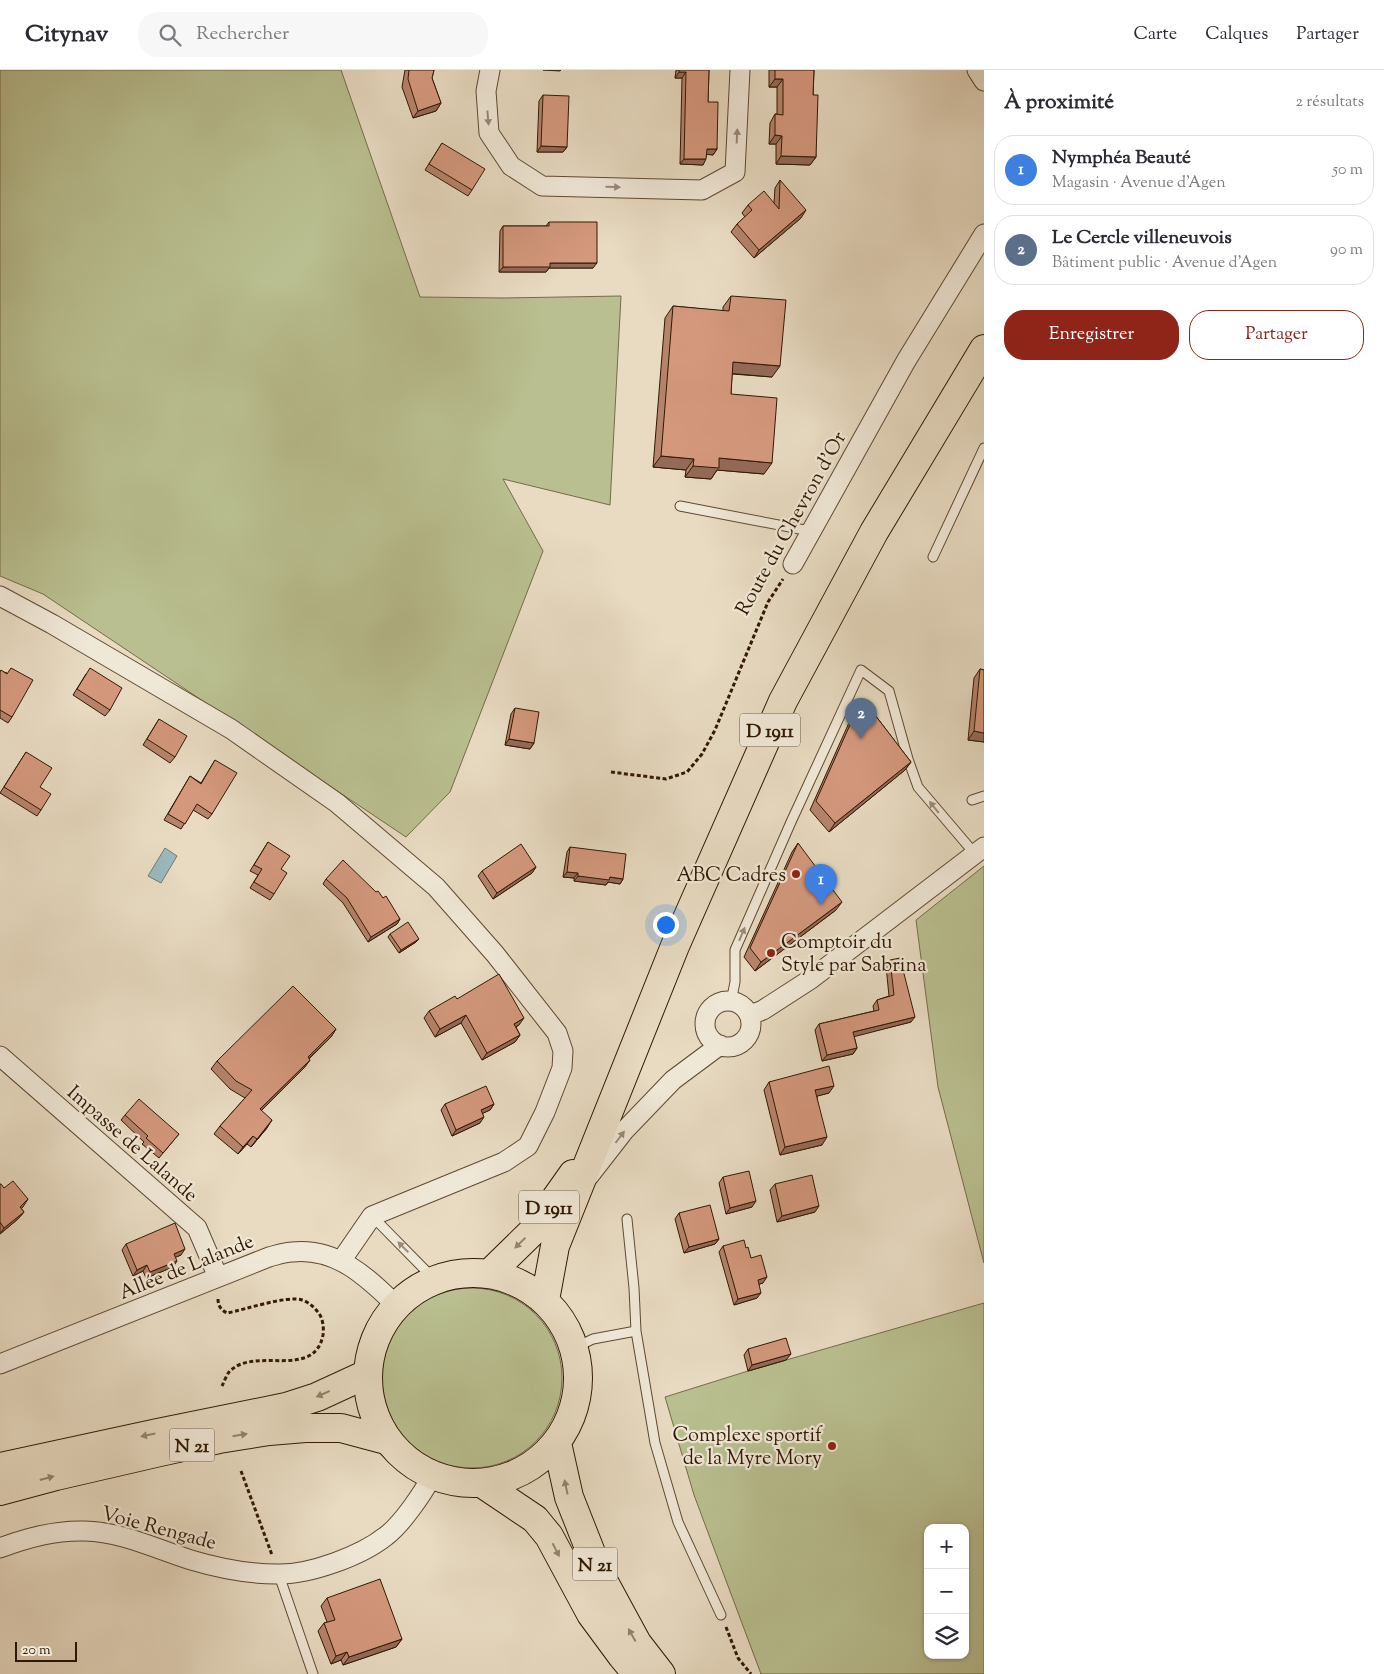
<!DOCTYPE html>
<html lang="fr">
<meta charset="utf-8">
<style>
:root{--surface:#fff;--page:#f7f7f7;--text:#2b2b33;--muted:#7c7c81;--line:#e1e1e2;--accent:#8f2418}
body{margin:0;font-family:"Sorts Mill Goudy",serif;background:var(--page);color:var(--text)}
.controls{position:absolute;right:15px;bottom:15px;display:grid;overflow:hidden;border-radius:10px;box-shadow:0 1px 4px #0004}
.controls button{width:45px;height:45px;display:grid;place-items:center;padding:0;border:0;border-bottom:1px solid var(--line);background:var(--surface);color:var(--text);font:25px sans-serif}
.scale{position:absolute;left:15px;bottom:12px;width:62px;box-sizing:border-box;padding-left:5px;border:2px solid #311801;border-top:0;font-size:14px;line-height:18px;white-space:nowrap;color:#311801;-webkit-text-stroke:4px #f0e8d7;paint-order:stroke}
.you{position:absolute;left:665px;top:854px;width:18px;height:18px;margin:-12px;border:4px solid #fff;border-radius:50%;background:#1a73e8;box-shadow:0 0 0 8px #1a73e833}
.badge{display:grid;place-items:center;width:32px;height:32px;border-radius:50%;background:var(--accent);color:#fff;font-size:16px;font-weight:700}
.pin{position:absolute;translate:-50% -41px;filter:drop-shadow(0 1px 2px #0008)}
.pin::after{content:'';position:absolute;top:26px;width:18px;height:15px;background:inherit;clip-path:polygon(0 0,100% 0,50% 100%)}
.list{margin:0;padding:0;list-style:none}
h2{display:flex;justify-content:space-between;align-items:center;height:65px;margin:0;padding:0 20px;font-size:21px}
h2 small{font-size:16px;font-weight:400;color:var(--muted)}
.list li{display:grid;grid-template-columns:32px 1fr auto;gap:15px;align-items:center;box-sizing:border-box;height:70px;margin:0 10px 10px;padding:0 10px;border:1px solid var(--line);border-radius:20px}
.list b{display:block;font-size:19px;white-space:nowrap}
.list p{margin:0;font-size:16px;white-space:nowrap;color:var(--muted)}
.list em{font-size:16px;font-style:normal;color:var(--muted)}
.actions{display:flex;gap:10px;padding:15px 20px}
.actions a{flex:1;padding:11px 0;border:1px solid var(--accent);border-radius:20px;text-align:center;font-size:18px;color:var(--accent)}
.actions .main{background:var(--accent);color:#fff}
.icon{flex:none;width:28px;height:28px;fill:none;stroke:currentColor;stroke-width:2;stroke-linecap:round;stroke-linejoin:round}
.map{position:relative;flex:none;width:984px;height:1604px;overflow:hidden}
header{display:flex;align-items:center;gap:30px;box-sizing:border-box;height:70px;padding:0 25px;background:var(--surface);border-bottom:1px solid var(--line)}
header strong{font-size:24px}
nav{display:flex;gap:28px;margin-inline-start:auto;font-size:18px}
.search{width:350px;height:45px;background:var(--page);display:flex;align-items:center;gap:12px;box-sizing:border-box;padding:0 18px;border-radius:20px;color:var(--muted);font-size:19px}
main{display:flex}
aside{flex:1;background:var(--surface)}
.map>svg:first-child{display:block}
.green{fill:#b9bf90;stroke:#756c48;fill-rule:evenodd}
.water{fill:#9bb9bd;stroke:#717972}
.lines{fill:none;stroke-linecap:round;stroke-linejoin:round}
.service-casing{stroke:#5f4931;stroke-width:11}
.minor-casing{stroke:#5f4931;stroke-width:21}
.primary-casing{stroke:#311801;stroke-width:30}
.trunk-casing{stroke:#311801;stroke-width:30}
.path{stroke:#311801;stroke-width:3;stroke-dasharray:4 2.5;stroke-linecap:butt}
.service{stroke:#f0e8d7;stroke-width:9}
.minor{stroke:#f0e8d7;stroke-width:19}
.primary{stroke:#e8dbc2;stroke-width:28}
.trunk{stroke:#e8dbc2;stroke-width:28}
.wall{fill:#b6836c;stroke:#311801}
.shaded-wall{fill:#946a58;stroke:#311801}
.building{fill:#d4987d;stroke:#311801}
.oneway{fill:#9a8a77}
.oneway2{fill:#96836b}
.poi-dot{fill:#8f2418;stroke:#f0e8d7;stroke-width:2}
.labels{text-anchor:middle;stroke-width:4.5;stroke-linejoin:round;paint-order:stroke}
.shield{fill:#f0e8d7;stroke:#6a5641;stroke-width:1}
.shield-label{font-size:19px;font-weight:bold;fill:#311801}
.street-label{font-size:20px;fill:#311801;stroke:#f0e8d7}
.poi-label{font-size:20px;fill:#311801;stroke:#f0e8d7;text-anchor:end}
</style>
<header>
<strong>Citynav</strong>
<div class="search"><svg class="icon" aria-label="search" viewBox="0 0 24 24"><circle cx="10" cy="10" r="6"/><path d="M15 15l6 6"/></svg>Rechercher</div>
<nav><a>Carte</a><a>Calques</a><a>Partager</a></nav>
</header>
<main>
<div class="map">
<svg width="984" height="1604" viewBox="0 0 984 1604">
<rect width="100%" height="100%" fill="#e8dbc2"/>
<filter id="stains"><feTurbulence type="fractalNoise" baseFrequency=".004" numOctaves="4"/><feColorMatrix values="0 0 0 0 .2 0 0 0 0 .09 0 0 0 0 .02 0 0 0 .5 -.17"/></filter>
<radialGradient id="worn" r=".72"><stop offset=".6" stop-color="#630" stop-opacity="0"/><stop offset="1" stop-color="#630" stop-opacity=".3"/></radialGradient>
<path class="green" d="M 0,0 L 341,0 L 420,227 L 504,228 L 621,226 L 610,435 L 503,409 L 543,481 L 450,722 L 406,767 L 43,524 L 0,506 Z
M 984,796 L 984,1193 L 938,1017 L 916,850 Z
M382 1308a90 90 0 1 1 180 0a90 90 0 1 1-180 0Z
M 984,1233 L 984,1604 L 761,1604 L 694,1425 L 665,1327 L 748,1301 ZM 928,1458 L 965,1458 L 965,1585 L 928,1585 Z"/>
<path class="water" d="M 165,778 L 177,786 L 161,813 L 148,806 Z"/>
<g class="lines">
<defs>
<path id="service" d="M 680,436 L 810,461
M 933,487 L 984,378
M 972,730 L 984,726
M 731,932 L 735,912 L 735,880 L 791,752 L 861,600 L 889,621 L 908,689 L 918,717 L 975,784
M 372,1146 L 434,1209
M 627,1149 L 634,1218 L 636,1261
M 574,1278 L 593,1269 L 636,1261 L 655,1373 L 678,1452 L 721,1545
M 279,1505 L 313,1604"/>
<path id="minor" d="M 490,0 L 486,21 L 489,63 L 511,96 L 542,116 L 702,120 L 735,102 L 740,0
M 977,0 L 984,11
M 793,494 L 906,291 L 984,164
M 0,526 L 52,554 L 231,659 L 337,733 L 436,817 L 495,884 L 557,963 L 563,981 L 562,998 L 545,1042 L 528,1076 L 504,1092 L 372,1146 L 341,1191
M705 954a23 23 0 1 1 46 0a23 23 0 1 1-46 0Z
M 750,945 L 763,940 L 811,909 L 984,777
M 0,986 L 197,1158 L 218,1207
M 589,1106 L 624,1061 L 673,1010 L 720,975
M 0,1294 L 269,1187 C 277,1185 285,1182 292,1182 C 336,1177 367,1207 396,1235
M 0,1478 C 26,1468 57,1460 85,1461 C 122,1462 156,1479 191,1490 C 218,1498 248,1504 277,1504 C 309,1505 361,1486 386,1466 C 402,1454 423,1423 432,1406"/>
<path id="primary" d="M368 1308a105 105 0 1 1 210 0a105 105 0 1 1-210 0Z
M 490,1203 L 532,1162 L 573,1104
M 545,1230 L 555,1176 L 675,876 L 783,631 L 874,462 L 984,279
M 557,1373 L 569,1427 L 599,1503 L 637,1573 L 661,1604
M 483,1414 L 535,1449 L 549,1466 L 591,1544 L 622,1586 L 637,1604"/>
<path id="trunk" d="M 0,1397 L 158,1363 L 286,1337 L 317,1327 L 367,1304
M 0,1421 L 56,1406 L 160,1382 L 219,1369 L 269,1361 L 305,1358 L 341,1358 L 386,1370"/>
</defs>
<use href="#service" class="service-casing"/>
<use href="#minor" class="minor-casing"/>
<use href="#primary" class="primary-casing"/>
<use href="#trunk" class="trunk-casing"/>
<path class="path" d="M 611,702 L 666,709 L 687,702 L 702,684 L 715,660 L 768,532 L 783,509
M 218,1229 C 218,1236 221,1240 227,1243 C 244,1240 287,1225 302,1230 C 308,1232 313,1236 317,1241 C 323,1247 324,1258 323,1265 C 314,1311 254,1275 229,1302 C 226,1306 224,1312 222,1316
M 241,1401 L 272,1485
M 726,1557 L 738,1588 L 751,1604"/>
<use href="#service" class="service"/>
<use href="#minor" class="minor"/>
<use href="#primary" class="primary"/>
<use href="#trunk" class="trunk"/>
</g>
<path class="wall" d="M 405,0 L 434,0 L 432,8 L 441,33 L 436,41 L 413,48 L 402,17 Z
M 676,0 L 709,0 L 708,32 L 717,79 L 713,85 L 707,84 L 703,95 L 680,94 L 682,8 L 675,8 Z
M 769,0 L 814,0 L 813,25 L 816,87 L 810,95 L 776,94 L 776,74 L 769,74 L 770,53 L 775,44 L 777,44 L 777,17 L 769,17 Z
M 543,25 L 567,77 L 563,82 L 537,82 L 539,31 Z
M 442,73 L 472,120 L 468,126 L 425,100 Z
M 780,110 L 801,148 L 754,188 L 731,162 L 737,154 L 745,147 L 742,143 L 748,135 L 774,133 L 775,118 Z
M 549,152 L 593,198 L 549,198 L 546,202 L 499,202 L 500,161 L 503,156 L 546,156 Z
M 731,226 L 772,307 L 732,304 L 731,324 L 764,404 L 717,400 L 711,409 L 685,407 L 686,400 L 653,397 L 665,248 L 673,236 L 723,241 L 723,237 Z
M 980,599 L 984,600 L 984,672 L 968,670 L 974,608 Z
M 0,601 L 7,603 L 12,647 L 8,653 L 0,648 Z
M 86,604 L 110,640 L 105,646 L 73,625 Z
M 862,628 L 911,692 L 905,700 L 829,762 L 810,740 L 856,637 Z
M 515,638 L 534,673 L 530,679 L 505,675 L 511,644 Z
M 159,649 L 175,687 L 170,693 L 143,675 Z
M 26,682 L 41,740 L 37,746 L 0,723 Z
M 215,690 L 212,744 L 208,749 L 193,740 L 181,759 L 164,750 L 190,706 L 201,713 Z
M 268,772 L 274,824 L 270,830 L 250,818 L 258,805 L 250,801 Z
M 798,773 L 836,840 L 755,901 L 744,887 L 792,782 Z
M 570,777 L 623,809 L 620,814 L 608,812 L 606,815 L 574,811 L 574,808 L 563,807 L 567,782 Z
M 536,797 L 532,803 L 493,829 L 478,806 L 482,801 Z
M 326,809 L 383,828 L 400,849 L 397,854 L 368,872 L 343,833 L 323,814 Z
M 390,864 L 419,869 L 416,872 L 399,883 L 388,867 Z
M 890,890 L 911,952 L 854,966 L 857,978 L 853,984 L 822,991 L 815,960 L 819,954 L 874,941 L 873,936 L 877,930 L 889,926 L 886,896 Z
M 457,929 L 519,955 L 516,957 L 520,965 L 515,972 L 482,990 L 461,953 L 435,967 L 424,948 L 429,941 Z
M 336,959 L 331,967 L 309,989 L 310,990 L 304,998 L 261,1040 L 267,1058 L 251,1077 L 247,1074 L 238,1084 L 214,1064 L 220,1056 L 245,1028 L 230,1019 L 211,999 L 217,991 Z
M 769,1012 L 829,1023 L 817,1026 L 822,1075 L 780,1085 L 764,1020 Z
M 445,1034 L 494,1034 L 490,1040 L 483,1043 L 480,1053 L 452,1066 L 441,1040 Z
M 125,1045 L 179,1064 L 159,1088 L 142,1074 L 144,1072 L 121,1050 Z
M 723,1107 L 752,1137 L 726,1144 L 719,1113 Z
M 0,1114 L 4,1118 L 28,1129 L 21,1138 L 24,1142 L 18,1149 L 0,1164 Z
M 775,1114 L 815,1142 L 777,1152 L 770,1120 Z
M 679,1143 L 719,1169 L 715,1174 L 684,1183 L 675,1149 Z
M 126,1174 L 181,1185 L 175,1187 L 173,1197 L 146,1208 L 143,1201 L 133,1206 L 122,1180 Z
M 723,1176 L 746,1178 L 763,1213 L 759,1214 L 757,1228 L 734,1235 L 719,1182 Z
M 748,1279 L 786,1290 L 748,1301 L 744,1285 Z
M 327,1528 L 402,1569 L 396,1577 L 343,1595 L 341,1590 L 331,1594 L 318,1561 L 324,1553 L 327,1552 L 321,1536 Z"/>
<path class="shaded-wall" d="M 543,0 L 561,0 L 560,1 Z
M 679,2 L 686,2 L 682,8 L 675,8 Z
M 775,9 L 783,9 L 777,17 L 769,17 Z
M 441,33 L 436,41 L 413,48 L 418,41 Z
M 775,65 L 782,66 L 776,74 L 769,74 Z
M 541,76 L 567,77 L 563,82 L 537,82 Z
M 707,79 L 717,79 L 713,85 L 703,84 Z
M 781,86 L 816,87 L 810,95 L 776,94 Z
M 684,89 L 706,89 L 703,95 L 680,94 Z
M 806,140 L 801,148 L 754,188 L 759,180 Z
M 550,193 L 597,193 L 593,198 L 549,198 L 546,202 L 499,202 L 503,197 Z
M 733,292 L 780,296 L 772,307 L 726,303 Z
M 661,386 L 694,389 L 686,400 L 653,397 Z
M 719,388 L 772,393 L 764,404 L 717,400 L 711,409 L 685,407 L 693,396 Z
M 974,661 L 984,663 L 984,672 L 968,670 Z
M 509,669 L 534,673 L 530,679 L 505,675 Z
M 911,692 L 905,700 L 829,762 L 835,753 Z
M 536,797 L 532,803 L 493,829 L 497,823 Z
M 567,802 L 578,803 L 574,808 L 563,807 Z
M 578,806 L 610,807 L 623,809 L 620,814 L 608,812 L 606,815 L 574,811 Z
M 842,832 L 836,840 L 755,901 L 761,892 Z
M 400,849 L 397,854 L 368,872 L 371,867 Z
M 419,869 L 416,872 L 399,883 L 401,880 Z
M 466,945 L 461,953 L 435,967 L 440,959 Z
M 915,947 L 911,952 L 849,968 L 853,962 Z
M 524,948 L 519,955 L 509,961 L 514,954 Z
M 336,959 L 331,967 L 302,995 L 308,987 Z
M 520,965 L 515,972 L 482,990 L 487,983 Z
M 857,978 L 853,984 L 822,991 L 827,985 Z
M 310,990 L 304,998 L 255,1047 L 260,1039 Z
M 834,1016 L 829,1023 L 810,1028 L 815,1020 Z
M 494,1034 L 490,1040 L 477,1046 L 481,1040 Z
M 484,1047 L 480,1053 L 452,1066 L 456,1060 Z
M 272,1050 L 267,1058 L 251,1077 L 257,1069 Z
M 253,1066 L 247,1074 L 238,1084 L 243,1077 Z
M 827,1067 L 822,1075 L 780,1085 L 785,1077 Z
M 28,1129 L 23,1137 L 14,1144 L 20,1137 Z
M 756,1131 L 752,1137 L 726,1144 L 730,1138 Z
M 819,1136 L 815,1142 L 777,1152 L 782,1146 Z
M 24,1142 L 18,1149 L 0,1164 L 4,1158 Z
M 719,1169 L 715,1174 L 684,1183 L 689,1177 Z
M 185,1179 L 181,1185 L 170,1190 L 174,1184 Z
M 177,1191 L 173,1197 L 146,1208 L 150,1202 Z
M 147,1195 L 143,1201 L 133,1206 L 137,1200 Z
M 767,1207 L 763,1213 L 754,1216 L 758,1210 Z
M 761,1223 L 757,1228 L 734,1235 L 738,1229 Z
M 791,1284 L 786,1290 L 748,1301 L 752,1295 Z
M 402,1569 L 396,1577 L 343,1595 L 349,1587 Z
M 347,1582 L 341,1590 L 331,1594 L 336,1586 Z"/>
<path class="building" d="M 409,0 L 434,0 L 432,8 L 441,33 L 418,41 L 408,9 Z
M 679,0 L 709,0 L 708,32 L 718,32 L 717,79 L 707,79 L 706,89 L 684,89 L 686,2 L 679,2 Z
M 775,0 L 814,0 L 813,25 L 818,25 L 816,87 L 781,86 L 782,66 L 775,65 L 775,44 L 783,45 L 783,9 L 775,9 Z
M 543,25 L 569,26 L 567,77 L 541,76 Z
M 442,73 L 485,99 L 472,120 L 429,94 Z
M 780,110 L 806,140 L 759,180 L 737,154 L 752,140 L 748,135 L 764,121 L 779,139 Z
M 549,152 L 597,152 L 597,193 L 550,193 L 550,197 L 503,197 L 503,156 L 549,156 Z
M 731,226 L 786,230 L 780,296 L 733,292 L 731,324 L 777,328 L 772,393 L 719,388 L 719,398 L 693,396 L 694,389 L 661,386 L 673,236 L 729,241 Z
M 11,598 L 33,610 L 12,647 L 0,640 L 0,602 L 1,600 L 7,604 Z
M 90,598 L 122,618 L 110,640 L 77,619 Z
M 980,599 L 984,600 L 984,663 L 974,661 Z
M 862,628 L 911,692 L 835,753 L 816,731 Z
M 515,638 L 539,642 L 534,673 L 509,669 Z
M 159,649 L 187,666 L 175,687 L 147,669 Z
M 26,682 L 52,698 L 40,717 L 51,724 L 41,740 L 4,717 Z
M 215,690 L 237,703 L 212,744 L 197,734 L 185,754 L 168,744 L 190,706 L 201,714 Z
M 268,772 L 290,786 L 281,799 L 287,803 L 274,824 L 254,812 L 262,799 L 254,795 Z
M 798,773 L 842,832 L 761,892 L 750,878 Z
M 521,774 L 536,797 L 497,823 L 482,801 Z
M 570,777 L 626,784 L 623,809 L 610,807 L 609,810 L 578,806 L 578,803 L 567,802 Z
M 343,790 L 376,822 L 378,821 L 383,828 L 386,826 L 400,849 L 371,867 L 347,828 L 326,809 Z
M 408,852 L 419,869 L 401,880 L 390,864 Z
M 900,888 L 915,947 L 853,962 L 857,978 L 827,985 L 819,954 L 879,940 L 877,930 L 894,925 L 890,890 Z
M 499,904 L 524,948 L 514,954 L 520,965 L 487,983 L 466,945 L 440,959 L 429,941 L 455,926 L 457,929 Z
M 293,916 L 336,959 L 308,987 L 310,990 L 260,1039 L 272,1050 L 257,1069 L 253,1066 L 243,1077 L 220,1056 L 252,1020 L 236,1011 L 217,991 Z
M 829,996 L 834,1016 L 815,1020 L 827,1067 L 785,1077 L 769,1012 Z
M 486,1016 L 494,1034 L 481,1040 L 484,1047 L 456,1060 L 445,1034 Z
M 139,1029 L 179,1064 L 163,1083 L 146,1068 L 148,1066 L 125,1045 Z
M 749,1101 L 756,1131 L 730,1138 L 723,1107 Z
M 812,1105 L 819,1136 L 782,1146 L 775,1114 Z
M 13,1111 L 28,1129 L 20,1137 L 24,1142 L 4,1158 L 0,1152 L 0,1114 L 1,1114 L 4,1118 Z
M 710,1135 L 719,1169 L 689,1177 L 679,1143 Z
M 175,1153 L 185,1179 L 174,1184 L 177,1191 L 150,1202 L 147,1195 L 137,1200 L 126,1174 Z
M 744,1170 L 746,1178 L 748,1177 L 751,1188 L 761,1185 L 767,1207 L 758,1210 L 761,1223 L 738,1229 L 723,1176 Z
M 786,1268 L 791,1284 L 752,1295 L 748,1279 Z
M 380,1509 L 402,1569 L 349,1587 L 347,1582 L 336,1586 L 324,1553 L 335,1550 L 327,1528 Z"/>
<defs><path id="oneway-solid" d="M-6-.8H1V-3.2L6.5 0L1 3.2V.8H-6Z" transform="scale(1.25)"/></defs>
<g class="oneway">
<use href="#oneway-solid" transform="translate(488 48) rotate(85)"/>
<use href="#oneway-solid" transform="translate(737 66) rotate(-87)"/>
<use href="#oneway-solid" transform="translate(613 117) rotate(2)"/>
<use href="#oneway-solid" transform="translate(934 737) rotate(-129)"/>
<use href="#oneway-solid" transform="translate(742 864) rotate(-67)"/>
<use href="#oneway-solid" transform="translate(620 1067) rotate(-53)"/>
<use href="#oneway-solid" transform="translate(403 1177) rotate(-135)"/>
</g>
<g class="oneway2">
<use href="#oneway-solid" transform="translate(520 1173) rotate(136)"/>
<use href="#oneway-solid" transform="translate(323 1324) rotate(156)"/>
<use href="#oneway-solid" transform="translate(148 1365) rotate(168)"/>
<use href="#oneway-solid" transform="translate(240 1365) rotate(-9)"/>
<use href="#oneway-solid" transform="translate(47 1408) rotate(-15)"/>
<use href="#oneway-solid" transform="translate(566 1417) rotate(-102)"/>
<use href="#oneway-solid" transform="translate(556 1480) rotate(63)"/>
<use href="#oneway-solid" transform="translate(632 1565) rotate(-119)"/>
</g>
<g class="poi-dot">
<circle cx="796" cy="804" r="5"/>
<circle cx="771" cy="883" r="5"/>
<circle cx="832" cy="1376" r="5"/>
</g>
<g class="labels">
<g class="shield">
<rect x="740" y="643.5" width="60" height="33" rx="4"/>
<rect x="519" y="1120.5" width="60" height="33" rx="4"/>
<rect x="169.5" y="1358.5" width="45" height="33" rx="4"/>
<rect x="572.5" y="1477.5" width="45" height="33" rx="4"/>
</g>
<g class="shield-label">
<text x="770" y="667">D 1911</text>
<text x="549" y="1144">D 1911</text>
<text x="192" y="1382">N 21</text>
<text x="595" y="1501">N 21</text>
</g>
<g class="street-label">
<text transform="translate(790 453) rotate(-61)" y="7">Route du Chevron d'Or</text>
<text transform="translate(133 1073) rotate(41)" y="7">Impasse de Lalande</text>
<text transform="translate(186 1196) rotate(-22)" y="7">Allée de Lalande</text>
<text transform="translate(159 1457) rotate(15)" y="7">Voie Rengade</text>
</g>
<g class="poi-label">
<text x="786" y="811">ABC Cadres</text>
<text x="781" y="878" text-anchor="start">Comptoir du<tspan x="781" dy="23">Style par Sabrina</tspan></text>
<text x="822" y="1371">Complexe sportif<tspan x="822" dy="23">de la Myre Mory</tspan></text>
</g>
</g>
<rect width="100%" height="100%" filter="url(#stains)"/>
<rect width="100%" height="100%" fill="url(#worn)"/>
</svg>
<div class="controls">
<button>+</button>
<button>−</button>
<button><svg class="icon" aria-label="layers" viewBox="0 0 24 24"><path d="M12 4l9 5-9 5-9-5zM3 14l9 5 9-5"/></svg></button>
</div>
<div class="scale">20 m</div>
<div class="you"></div>
<div class="pin badge" style="left:821px;top:835px;background:#3f7fe0">1</div>
<div class="pin badge" style="left:861px;top:669px;background:#5c6f8a">2</div>
</div>
<aside>
<h2>À proximité<small>2 résultats</small></h2>
<ul class="list">
<li><span class="badge" style="background:#3f7fe0">1</span><div><b>Nymphéa Beauté</b><p>Magasin · Avenue d'Agen</p></div><em>50 m</em></li>
<li><span class="badge" style="background:#5c6f8a">2</span><div><b>Le Cercle villeneuvois</b><p>Bâtiment public · Avenue d'Agen</p></div><em>90 m</em></li>
</ul>
<div class="actions"><a class="main">Enregistrer</a><a>Partager</a></div>
</aside>
</main>
